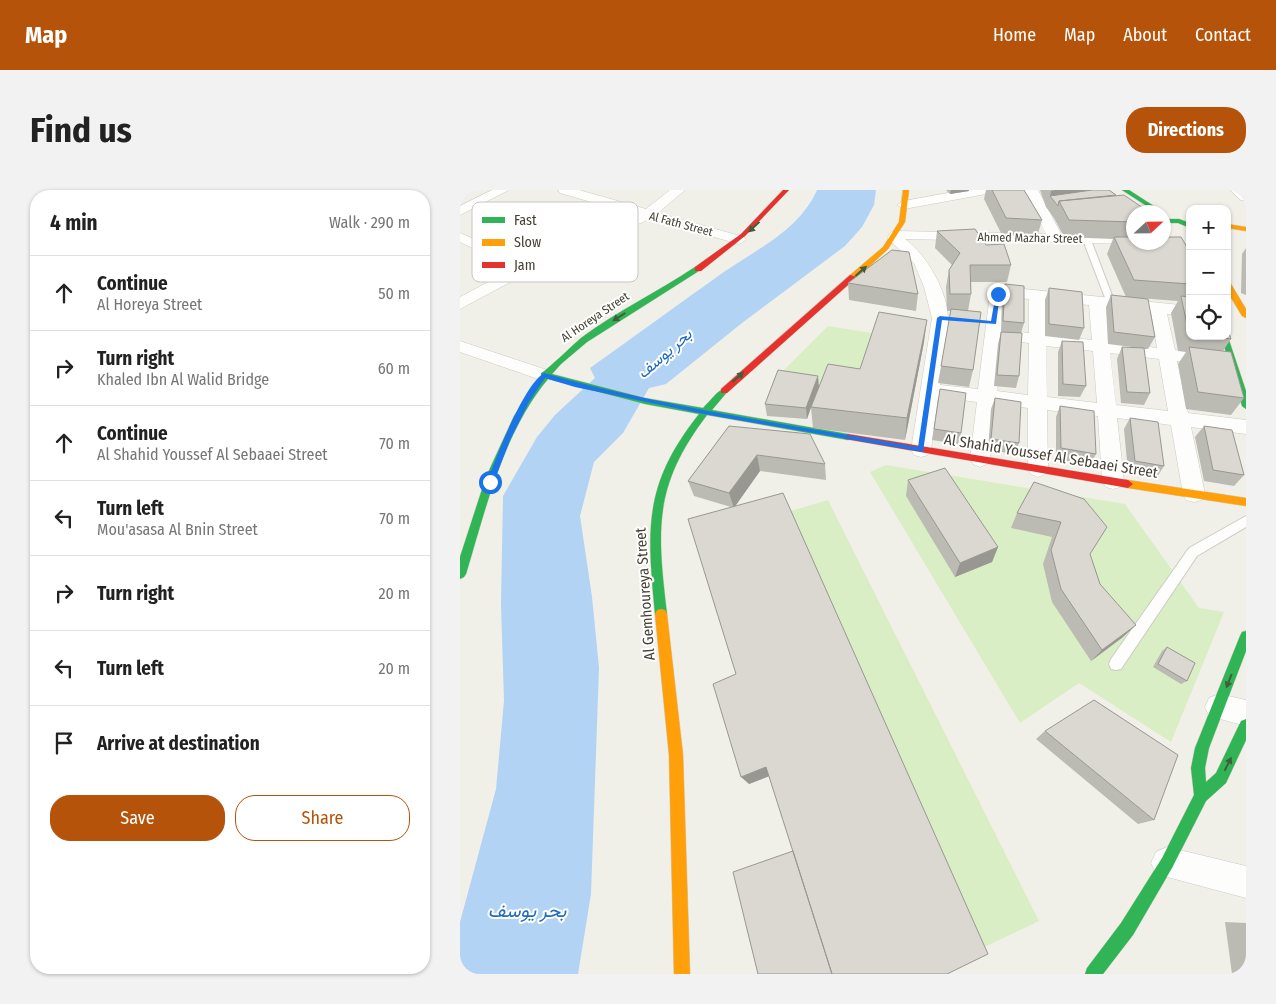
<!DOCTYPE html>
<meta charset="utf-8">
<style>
:root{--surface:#fff;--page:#f2f2f2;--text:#222;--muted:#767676;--line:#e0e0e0;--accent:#b45309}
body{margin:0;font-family:"Fira Sans Condensed",Vazirmatn,sans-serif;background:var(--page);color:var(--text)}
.controls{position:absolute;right:15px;top:15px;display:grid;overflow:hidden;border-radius:10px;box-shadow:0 1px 4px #0004}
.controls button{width:45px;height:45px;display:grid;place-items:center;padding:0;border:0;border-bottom:1px solid var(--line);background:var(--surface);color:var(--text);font:25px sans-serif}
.compass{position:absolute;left:666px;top:15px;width:45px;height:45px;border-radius:50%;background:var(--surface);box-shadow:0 1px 4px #0004;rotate:68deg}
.stop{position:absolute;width:15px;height:15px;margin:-11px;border:4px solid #1a73e8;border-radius:50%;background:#fff}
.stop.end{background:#1a73e8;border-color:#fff;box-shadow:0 1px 5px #0008}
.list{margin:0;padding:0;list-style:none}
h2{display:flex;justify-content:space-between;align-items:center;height:65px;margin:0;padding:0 20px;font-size:21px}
h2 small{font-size:16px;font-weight:400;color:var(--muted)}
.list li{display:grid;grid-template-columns:32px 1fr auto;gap:15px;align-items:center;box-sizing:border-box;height:75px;padding:0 20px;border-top:1px solid var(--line)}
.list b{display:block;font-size:19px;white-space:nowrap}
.list p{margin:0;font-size:16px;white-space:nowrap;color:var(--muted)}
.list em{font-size:16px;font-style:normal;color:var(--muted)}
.actions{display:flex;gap:10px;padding:15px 20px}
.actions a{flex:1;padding:11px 0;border:1px solid var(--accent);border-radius:20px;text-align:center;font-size:18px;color:var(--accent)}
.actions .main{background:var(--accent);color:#fff}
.icon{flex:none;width:28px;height:28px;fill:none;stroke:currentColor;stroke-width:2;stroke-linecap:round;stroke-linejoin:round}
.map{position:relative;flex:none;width:786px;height:784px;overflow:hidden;border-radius:20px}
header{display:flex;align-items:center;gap:30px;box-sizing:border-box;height:70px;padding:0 25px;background:var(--accent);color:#fff}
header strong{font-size:24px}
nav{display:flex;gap:28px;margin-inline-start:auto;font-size:18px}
.intro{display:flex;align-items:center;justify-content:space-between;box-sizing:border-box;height:120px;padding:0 30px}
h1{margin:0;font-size:35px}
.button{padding:12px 22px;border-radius:20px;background:var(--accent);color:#fff;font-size:18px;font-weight:700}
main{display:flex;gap:30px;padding:0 30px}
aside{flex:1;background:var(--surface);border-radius:20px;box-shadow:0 1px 4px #0004}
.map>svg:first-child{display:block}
.green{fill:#d9eec4}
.water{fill:#b2d3f4}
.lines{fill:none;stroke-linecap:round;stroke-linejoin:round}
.lane-casing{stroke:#cccbc4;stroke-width:2}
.street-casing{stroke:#cccbc4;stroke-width:1}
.fast-casing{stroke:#d0cdbe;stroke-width:1}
.slow-casing{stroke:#d0cdbe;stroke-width:1}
.jam-casing{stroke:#d0cdbe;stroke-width:1}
.lane{fill:#fdfdfc;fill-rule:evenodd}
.street{fill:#fdfdfc;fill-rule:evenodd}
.fast{fill:#30b455;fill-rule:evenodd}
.slow{fill:#ff9f0a;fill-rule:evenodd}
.jam{fill:#e5322d;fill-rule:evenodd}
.wall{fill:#bbbab3}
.shaded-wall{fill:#999792}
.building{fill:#dad8d0;stroke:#999792}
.oneway{fill:#415e3c}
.route{fill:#1a73e8}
.labels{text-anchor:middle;stroke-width:4;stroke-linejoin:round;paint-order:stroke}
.far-street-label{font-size:12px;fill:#474133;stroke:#fff}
.street-label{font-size:15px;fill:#474133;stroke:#fff}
.water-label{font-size:16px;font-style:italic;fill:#206abf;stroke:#fff}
.near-water-label{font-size:19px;font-style:italic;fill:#206abf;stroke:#fff}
.key{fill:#fff;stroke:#c8c6c2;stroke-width:1}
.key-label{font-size:14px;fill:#474133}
</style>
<header>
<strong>Map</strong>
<nav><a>Home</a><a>Map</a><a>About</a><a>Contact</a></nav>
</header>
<div class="intro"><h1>Find us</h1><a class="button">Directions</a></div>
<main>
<aside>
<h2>4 min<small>Walk · 290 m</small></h2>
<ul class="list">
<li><svg class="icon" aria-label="ahead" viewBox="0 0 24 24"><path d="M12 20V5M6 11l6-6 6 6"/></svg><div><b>Continue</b><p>Al Horeya Street</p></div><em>50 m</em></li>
<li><svg class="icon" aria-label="right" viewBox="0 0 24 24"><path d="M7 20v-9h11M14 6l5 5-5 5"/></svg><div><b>Turn right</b><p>Khaled Ibn Al Walid Bridge</p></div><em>60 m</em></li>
<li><svg class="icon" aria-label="ahead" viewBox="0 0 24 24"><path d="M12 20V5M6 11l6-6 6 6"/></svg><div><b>Continue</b><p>Al Shahid Youssef Al Sebaaei Street</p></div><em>70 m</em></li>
<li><svg class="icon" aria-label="left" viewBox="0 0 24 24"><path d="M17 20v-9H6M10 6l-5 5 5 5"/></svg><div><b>Turn left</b><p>Mou'asasa Al Bnin Street</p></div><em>70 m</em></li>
<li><svg class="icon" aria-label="right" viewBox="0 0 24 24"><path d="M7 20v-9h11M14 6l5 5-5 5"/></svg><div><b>Turn right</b></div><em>20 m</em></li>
<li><svg class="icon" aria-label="left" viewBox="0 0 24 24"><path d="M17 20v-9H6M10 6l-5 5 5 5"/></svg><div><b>Turn left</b></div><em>20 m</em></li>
<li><svg class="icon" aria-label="arrive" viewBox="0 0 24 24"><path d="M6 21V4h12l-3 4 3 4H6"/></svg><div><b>Arrive at destination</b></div></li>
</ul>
<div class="actions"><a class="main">Save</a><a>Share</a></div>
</aside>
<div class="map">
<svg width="786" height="784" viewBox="0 0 786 784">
<rect width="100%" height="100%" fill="#f0efe8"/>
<path class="green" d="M 368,136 L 418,144 L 400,201 L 369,196 L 322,182 Z
M 426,275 L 665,314 L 739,418 L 764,422 L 711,552 L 619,493 L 560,533 L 410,282 Z
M 368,310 L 579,731 L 518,760 L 327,322 Z"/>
<path class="water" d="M 357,0 L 416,0 L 414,15 L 402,37 L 385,56 L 282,133 L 206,194 L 189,198 L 163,243 L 134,272 L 120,326 L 132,407 L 139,478 L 131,704 L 118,784 L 0,784 L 0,732 L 36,599 L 44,511 L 41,414 L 43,306 L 77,247 L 95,225 L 135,188 L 130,178 C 174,147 217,115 261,84 C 295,60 339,41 357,0 Z"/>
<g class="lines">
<defs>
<path id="lane" d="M 624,48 L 631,50 L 655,113 L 654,115 L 647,113 L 623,50 Z
M 786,326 L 786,337 L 737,366 L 661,479 L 656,480 L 651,479 L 649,474 L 651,469 L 729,358 Z"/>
<path id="street" d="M 32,0 L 49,0 L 0,25 L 0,16 Z
M 98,0 L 119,0 L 186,19 L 210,0 L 225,0 L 198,23 L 284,47 L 286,50 L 279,54 L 190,29 L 88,72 L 0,119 L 0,107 L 54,78 L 0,52 L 0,43 L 66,72 L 176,25 L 100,3 Z
M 504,0 L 533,0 L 526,4 L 444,19 L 437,15 L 444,11 Z
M 564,0 L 578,0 L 601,44 L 674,46 L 674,52 L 679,52 L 674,54 L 445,49 C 467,65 488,102 488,129 C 488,151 482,174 480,195 L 518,199 L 530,104 L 532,101 L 545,97 L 730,116 L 730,126 L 707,124 L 715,160 L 754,164 L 760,166 L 763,170 L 760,174 L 754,176 L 717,171 L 728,223 L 786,230 L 786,244 L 731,237 L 745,304 L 742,310 L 734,312 L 726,310 L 723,304 L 711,235 L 657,228 L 664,291 L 660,297 L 653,299 L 646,297 L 642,291 L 638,226 L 587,220 L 588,279 L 585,284 L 578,287 L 571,284 L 568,279 L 568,218 L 535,214 L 530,269 L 527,274 L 520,277 L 513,274 L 510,269 L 517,212 L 478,207 L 471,260 L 468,265 L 461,267 L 454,265 L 451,260 L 472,128 L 464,97 L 454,73 L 427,48 L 431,42 L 436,41 L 586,44 ZM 546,107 L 569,109 L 569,143 L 543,140 ZM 585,111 L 629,115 L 632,150 L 586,145 ZM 646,117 L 691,122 L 697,158 L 649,152 ZM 542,150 L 569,153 L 568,205 L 537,201 ZM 586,156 L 633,161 L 637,213 L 587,207 ZM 650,163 L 699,169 L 708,221 L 656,215 Z
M 770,0 L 785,0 L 786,11 L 781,10 Z
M 0,151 L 90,181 L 93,185 L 90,189 L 84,191 L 0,162 Z
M 759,504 L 786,510 L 786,536 L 749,526 L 745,517 L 749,508 Z
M 707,657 L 786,676 L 786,708 L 696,684 L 691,673 L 696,662 Z"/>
<path id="fast" d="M 662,0 L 669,0 L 703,22 L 696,22 Z
M 704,29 L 719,29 L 730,33 L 730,38 L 718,33 L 704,33 Z
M 235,77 L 242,79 L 127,152 L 101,174 L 92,184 L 185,208 L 243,218 L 257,203 L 264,198 L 268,201 L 252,220 L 388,244 L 393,247 L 391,249 L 388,250 L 247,225 C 193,296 197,339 207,424 L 205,428 L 201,429 L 197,428 L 195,424 C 187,338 183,295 239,224 L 185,214 L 88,189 C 43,243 26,318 6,384 L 4,387 L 0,389 L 0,367 L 26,287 L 54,226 L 81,187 L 81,183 C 85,182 114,154 121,148 C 157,121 198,102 235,77 Z
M 767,144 L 786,201 L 786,219 L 782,216 L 761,146 L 767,146 Z
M 786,441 L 786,461 L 749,558 L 745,578 L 746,592 L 756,583 L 781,531 L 786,529 L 786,550 L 766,593 L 746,611 L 712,678 L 673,745 L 643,784 L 625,784 L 627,778 L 661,733 L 702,668 L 734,605 L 731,578 L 735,558 L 780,446 L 782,442 Z"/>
<path id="slow" d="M 443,0 L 449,0 L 445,32 L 428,59 L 396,89 L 390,89 L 390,85 L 423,57 L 439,32 Z
M 767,34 L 786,37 L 786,41 L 767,38 Z
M 767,92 L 771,94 L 786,119 L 786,128 L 782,126 L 767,101 Z
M 668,290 L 786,308 L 786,316 L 668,298 L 663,294 Z
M 201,419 L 205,420 L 207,424 L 223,565 L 230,784 L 214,784 L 209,565 L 195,424 L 197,420 Z"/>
<path id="jam" d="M 323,0 L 329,0 L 285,46 L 241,81 L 235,81 L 235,77 L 281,44 Z
M 390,85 L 397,87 L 267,203 L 261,203 L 261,199 Z
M 388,244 L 668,290 L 673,294 L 668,298 L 385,249 L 383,247 Z"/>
</defs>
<use href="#lane" class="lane-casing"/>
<use href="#street" class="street-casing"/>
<use href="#fast" class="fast-casing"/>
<use href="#slow" class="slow-casing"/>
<use href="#jam" class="jam-casing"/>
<use href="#lane" class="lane"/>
<use href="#street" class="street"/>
<use href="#fast" class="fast"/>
<use href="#slow" class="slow"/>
<use href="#jam" class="jam"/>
</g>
<path class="wall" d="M 486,0 L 509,0 L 509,1 L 490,4 Z
M 526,0 L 564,0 L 582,30 L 577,47 L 542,45 L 524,9 Z
M 580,0 L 649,0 L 674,22 L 674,45 L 670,47 L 730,62 L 730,146 L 767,146 L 771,149 L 763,161 L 784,208 L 771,225 L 726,219 L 718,174 L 726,162 L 718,161 L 711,123 L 718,111 L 666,107 L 647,64 L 653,49 L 604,47 L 594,28 L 586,17 Z
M 477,41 L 526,55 L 551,75 L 547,92 L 511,92 L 511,104 L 508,121 L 513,180 L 509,197 L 478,193 L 491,121 L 487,121 L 486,97 L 489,80 L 492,75 L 475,58 Z
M 786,58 L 786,105 L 781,103 L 782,64 Z
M 388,93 L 458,104 L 456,121 L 389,110 Z
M 545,94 L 564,133 L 561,143 L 559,186 L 556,198 L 534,196 L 538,154 L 541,142 L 542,106 Z
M 589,98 L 624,138 L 619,150 L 585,146 L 585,110 Z
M 651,105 L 695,147 L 688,159 L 684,159 L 690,203 L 684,215 L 661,213 L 657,169 L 662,157 L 680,158 L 648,154 L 646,117 Z
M 602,151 L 626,196 L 620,207 L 598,206 L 598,162 Z
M 464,152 L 445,250 L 353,238 L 351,218 L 347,229 L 307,226 L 305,214 L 359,198 L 400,179 Z
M 480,199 L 501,243 L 498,254 L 472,250 Z
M 535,208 L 559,253 L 555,264 L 528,260 L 531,219 Z
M 600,216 L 636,264 L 630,275 L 596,269 L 596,227 Z
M 670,228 L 704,276 L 697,287 L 668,282 L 664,239 Z
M 269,236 L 365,274 L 366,290 L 300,281 L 275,316 L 333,661 L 309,586 L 289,594 L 276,484 L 271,317 L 234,306 L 228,291 Z
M 744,236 L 784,285 L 774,296 L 744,291 L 735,247 Z
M 448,290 L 538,357 L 532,372 L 495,387 L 446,306 Z
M 574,292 L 630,364 L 640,394 L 663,447 L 631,471 L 592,412 L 583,374 L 592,347 L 551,338 L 557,323 Z
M 707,457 L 727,491 L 721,494 L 693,477 L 702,461 Z
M 585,541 L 694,630 L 678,634 L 576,549 Z
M 765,732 L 786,733 L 786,784 L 772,784 Z"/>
<path class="shaded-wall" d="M 491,0 L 509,0 L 509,1 L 490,4 Z
M 595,0 L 646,0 L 599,11 L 590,6 L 591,1 Z
M 674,33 L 674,45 L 667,49 Z
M 467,130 L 464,152 L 445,250 L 447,228 Z
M 358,186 L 359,197 L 351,217 L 347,229 L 346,218 Z
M 297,265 L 300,281 L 274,318 L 269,303 Z
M 538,357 L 532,372 L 495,387 L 500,373 Z
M 676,435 L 663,447 L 631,471 L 642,460 Z
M 306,577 L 312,585 L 289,594 L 281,587 Z"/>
<path class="building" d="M 532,0 L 564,0 L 582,30 L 546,28 Z
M 632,0 L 649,0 L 656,5 L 599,11 L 598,16 L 590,6 Z
M 664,5 L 689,22 L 674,22 L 674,32 L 609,30 L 599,11 Z
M 515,39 L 526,55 L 544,54 L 551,75 L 510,75 L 511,104 L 490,104 L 489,80 L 500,63 L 477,41 Z
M 654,47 L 674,47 L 674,52 L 704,52 L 704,47 L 721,47 L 730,62 L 730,94 L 674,90 Z
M 432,60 L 449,62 L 458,104 L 388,93 Z
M 545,94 L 564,96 L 564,133 L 543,131 Z
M 589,98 L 622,102 L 624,138 L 589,134 Z
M 651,105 L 688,109 L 695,147 L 654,142 Z
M 721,106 L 730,107 L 730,144 L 729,144 Z
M 491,119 L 521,122 L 513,180 L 481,176 Z
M 419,122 L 467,130 L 447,228 L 351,217 L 368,174 L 400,179 Z
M 767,137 L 771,149 L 750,146 L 767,146 Z
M 541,142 L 562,143 L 559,186 L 537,185 Z
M 602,151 L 623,152 L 626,196 L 603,194 Z
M 662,157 L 684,158 L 690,203 L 667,202 Z
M 729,157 L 771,162 L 784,208 L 738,202 Z
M 318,180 L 358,186 L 346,218 L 305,214 Z
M 480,199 L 506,203 L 501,243 L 474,239 Z
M 535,208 L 561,212 L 559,253 L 531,249 Z
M 600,216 L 634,221 L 636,264 L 601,258 Z
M 670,228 L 698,232 L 704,276 L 675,271 Z
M 269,236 L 350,244 L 365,274 L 297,265 L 269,303 L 228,291 Z
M 744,236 L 772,240 L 784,285 L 753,280 Z
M 485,278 L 538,357 L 500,373 L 448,290 Z
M 574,292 L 624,309 L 647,337 L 630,364 L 640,394 L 676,435 L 642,460 L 601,399 L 591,360 L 601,332 L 557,323 Z
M 323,303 L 528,764 L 487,784 L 372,784 L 306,577 L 281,587 L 253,494 L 276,484 L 228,329 Z
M 707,457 L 735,473 L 727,491 L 698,474 Z
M 634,510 L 718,565 L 694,630 L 585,541 Z
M 333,661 L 372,784 L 298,784 L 273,682 Z"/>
<defs><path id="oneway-solid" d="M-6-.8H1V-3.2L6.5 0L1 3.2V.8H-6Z" transform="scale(1.25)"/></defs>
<g class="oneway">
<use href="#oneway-solid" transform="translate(294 37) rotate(137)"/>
<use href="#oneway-solid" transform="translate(401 81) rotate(-41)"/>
<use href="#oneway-solid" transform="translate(159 127) rotate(148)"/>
<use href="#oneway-solid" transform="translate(278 187) rotate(-41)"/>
<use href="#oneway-solid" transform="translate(769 491) rotate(111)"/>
<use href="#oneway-solid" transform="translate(768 574) rotate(-63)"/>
</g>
<path class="route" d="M 536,103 L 540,104 L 536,134 L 482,130 L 463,262 L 244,224 L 115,197 L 85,188 L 69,212 L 50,250 L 33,294 L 27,292 C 36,268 63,196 84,183 C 206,218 333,235 458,257 L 477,128 L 480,126 L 531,131 Z"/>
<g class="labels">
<g class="far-street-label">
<text transform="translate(221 34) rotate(15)" y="4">Al Fath Street</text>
<text transform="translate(570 48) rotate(1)" y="4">Ahmed Mazhar Street</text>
<text transform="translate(135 127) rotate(-34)" y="4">Al Horeya Street</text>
</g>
<g class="street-label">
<text transform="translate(591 266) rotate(9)" y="5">Al Shahid Youssef Al Sebaaei Street</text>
<text transform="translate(185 404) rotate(-94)" y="5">Al Gemhoureya Street</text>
</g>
<g class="water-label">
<text transform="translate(204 163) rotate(-41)" y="6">بحر يوسف</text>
</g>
<g class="near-water-label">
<text x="67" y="727">بحر يوسف</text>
</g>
</g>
<rect x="12" y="12" width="166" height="80" rx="8" class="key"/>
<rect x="22" y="27" width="23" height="6" fill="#30b455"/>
<rect x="22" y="49" width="23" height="7" fill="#ff9f0a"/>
<rect x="22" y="72" width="23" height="6" fill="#e5322d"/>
<g class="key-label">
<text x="54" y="35">Fast</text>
<text x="54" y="57">Slow</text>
<text x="54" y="80">Jam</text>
</g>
</svg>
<div class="controls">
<button>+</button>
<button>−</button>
<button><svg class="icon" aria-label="locate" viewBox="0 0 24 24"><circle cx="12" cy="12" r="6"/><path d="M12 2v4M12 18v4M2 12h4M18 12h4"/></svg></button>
</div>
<svg class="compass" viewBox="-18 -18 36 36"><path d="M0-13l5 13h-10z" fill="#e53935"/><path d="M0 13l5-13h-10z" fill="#767676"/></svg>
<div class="stop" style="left:30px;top:292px"></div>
<div class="stop end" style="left:538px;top:104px"></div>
</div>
</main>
